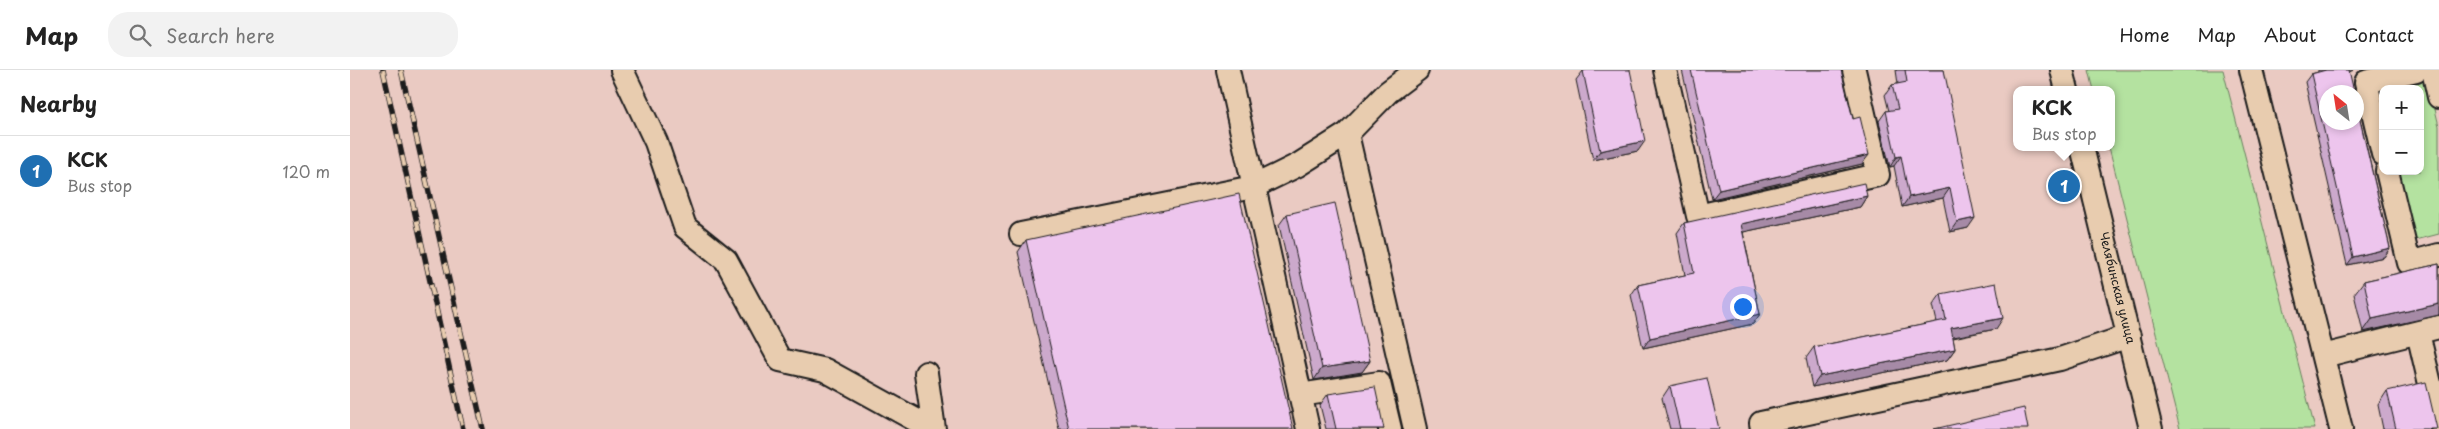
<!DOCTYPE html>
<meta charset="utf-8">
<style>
:root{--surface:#fff;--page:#f2f2f2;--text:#222;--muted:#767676;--line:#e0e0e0;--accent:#1f6fb2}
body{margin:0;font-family:"Playpen Sans",sans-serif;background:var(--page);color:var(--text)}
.controls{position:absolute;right:15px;top:15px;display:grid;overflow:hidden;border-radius:10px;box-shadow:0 2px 8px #0003}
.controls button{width:45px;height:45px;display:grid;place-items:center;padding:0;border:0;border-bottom:1px solid var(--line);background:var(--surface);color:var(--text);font:25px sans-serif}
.compass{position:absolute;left:1969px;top:15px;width:45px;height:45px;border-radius:50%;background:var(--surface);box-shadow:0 2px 8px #0003;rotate:330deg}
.you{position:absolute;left:1392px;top:236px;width:18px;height:18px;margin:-12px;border:4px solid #fff;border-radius:50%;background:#1a73e8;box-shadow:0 0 0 8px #1a73e833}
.badge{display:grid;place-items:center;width:32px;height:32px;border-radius:50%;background:var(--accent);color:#fff;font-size:16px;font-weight:700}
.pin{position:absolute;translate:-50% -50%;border:2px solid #fff;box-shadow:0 1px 5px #0006}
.popup{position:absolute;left:1663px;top:16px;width:102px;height:65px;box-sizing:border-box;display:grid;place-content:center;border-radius:10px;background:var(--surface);filter:drop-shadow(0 1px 4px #0005);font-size:16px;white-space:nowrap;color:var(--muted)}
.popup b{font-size:19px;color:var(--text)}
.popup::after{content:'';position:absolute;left:50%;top:100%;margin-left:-10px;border:10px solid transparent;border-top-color:var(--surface)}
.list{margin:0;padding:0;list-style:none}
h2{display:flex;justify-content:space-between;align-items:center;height:65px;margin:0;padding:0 20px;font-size:21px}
h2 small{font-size:16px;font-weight:400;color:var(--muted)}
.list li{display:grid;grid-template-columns:32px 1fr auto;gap:15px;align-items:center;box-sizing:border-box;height:70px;padding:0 20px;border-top:1px solid var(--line)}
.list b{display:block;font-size:19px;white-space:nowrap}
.list p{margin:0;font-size:16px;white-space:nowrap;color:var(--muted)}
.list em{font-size:16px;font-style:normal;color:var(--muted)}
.icon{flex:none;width:28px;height:28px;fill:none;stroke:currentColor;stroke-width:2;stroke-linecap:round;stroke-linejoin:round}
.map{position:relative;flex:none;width:2089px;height:359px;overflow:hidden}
header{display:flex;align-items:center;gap:30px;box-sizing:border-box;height:70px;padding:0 25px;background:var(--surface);border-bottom:1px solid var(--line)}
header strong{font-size:24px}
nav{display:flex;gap:28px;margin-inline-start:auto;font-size:18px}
.search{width:350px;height:45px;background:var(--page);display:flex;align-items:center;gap:12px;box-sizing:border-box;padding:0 18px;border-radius:20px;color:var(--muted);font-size:19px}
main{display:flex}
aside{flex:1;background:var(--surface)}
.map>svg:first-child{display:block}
.green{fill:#b4e2a0;stroke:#687f5e}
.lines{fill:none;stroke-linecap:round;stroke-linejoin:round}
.minor-casing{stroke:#1c1c1c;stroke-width:26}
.minor{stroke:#e8ccaf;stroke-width:22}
.rail-casing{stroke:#1c1c1c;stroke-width:5.5}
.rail{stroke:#e8ccaf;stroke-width:4;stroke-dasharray:11;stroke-linecap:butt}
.wall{fill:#cca9cc;stroke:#1c1c1c}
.shaded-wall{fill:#a68aa6;stroke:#1c1c1c}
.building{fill:#edc5ed;stroke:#1c1c1c}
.labels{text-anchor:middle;stroke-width:4;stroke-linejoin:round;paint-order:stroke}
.street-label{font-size:12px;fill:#1c1c1c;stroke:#e8ccaf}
</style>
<header>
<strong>Map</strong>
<div class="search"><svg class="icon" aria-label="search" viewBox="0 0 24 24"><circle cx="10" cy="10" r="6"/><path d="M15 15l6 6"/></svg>Search here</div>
<nav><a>Home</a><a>Map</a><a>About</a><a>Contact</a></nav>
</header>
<main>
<aside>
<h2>Nearby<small></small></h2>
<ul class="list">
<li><span class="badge">1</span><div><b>КСК</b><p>Bus stop</p></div><em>120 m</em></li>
</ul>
</aside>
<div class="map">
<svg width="2089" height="359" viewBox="0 0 2089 359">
<rect width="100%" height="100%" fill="#eacac2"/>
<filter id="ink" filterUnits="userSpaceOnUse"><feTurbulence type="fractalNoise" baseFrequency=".02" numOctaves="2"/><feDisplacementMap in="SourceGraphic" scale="10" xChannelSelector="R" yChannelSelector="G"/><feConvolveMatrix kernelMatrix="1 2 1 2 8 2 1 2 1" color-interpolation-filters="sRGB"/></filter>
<g filter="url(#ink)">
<path class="green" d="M 1739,0 L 1873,0 L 1965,359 L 1830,359 L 1759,77 L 1762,77 L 1762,20 L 1744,20 Z
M 2078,10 L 2089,56 L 2089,164 L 2062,171 L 2046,101 L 2070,101 L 2070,19 L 2042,19 Z"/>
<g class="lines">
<defs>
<path id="minor" d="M 272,0 L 306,72 L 335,157 L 376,190 L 430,290 L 475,300 L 582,359
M 878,0 L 958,359
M 1315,0 L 1348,146 L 1528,105 L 1504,0
M 1712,0 L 1717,20
M 1901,0 L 1991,359
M 2083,0 L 2089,27
M 997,64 L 1065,359
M 1732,77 L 1801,359
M 2033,84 L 2016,12 L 2066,0
M 2037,101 L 2059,193 L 2089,185
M 671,164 L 903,117 L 948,95 L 997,64 L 1038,22 L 1067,0
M 2068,263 L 2089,352
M 1973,286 L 2089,257
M 576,303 L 584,359
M 950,325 L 1029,313 L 1040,359
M 1412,359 L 1411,353 L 1710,289 L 1779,266"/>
</defs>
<use href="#minor" class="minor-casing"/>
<use href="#minor" class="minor"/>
<defs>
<path id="rail" d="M 33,0 L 113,359
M 51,0 L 133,359"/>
</defs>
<use href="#rail" class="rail-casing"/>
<use href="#rail" class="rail"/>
</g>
<path class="wall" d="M 1332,0 L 1491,0 L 1512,94 L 1362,129 Z
M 1546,0 L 1594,0 L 1618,158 L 1600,162 L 1593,128 L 1552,137 L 1544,96 L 1540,97 L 1529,51 L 1536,41 L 1539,41 L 1535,25 L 1542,15 L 1548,14 Z
M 1968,0 L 2004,0 L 1999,2 L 2040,178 L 2034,187 L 1997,195 L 1955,12 L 1961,4 L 1968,2 Z
M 1233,1 L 1288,81 L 1243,90 L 1226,10 Z
M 1517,126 L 1510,137 L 1393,162 L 1410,244 L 1403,254 L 1293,278 L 1281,225 L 1288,215 L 1335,205 L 1327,163 L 1334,153 Z
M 937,144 L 1020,291 L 1012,302 L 964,310 L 929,155 Z
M 676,170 L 943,359 L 709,359 L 668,182 Z
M 2089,194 L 2089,245 L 2013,262 L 2004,224 L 2014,211 Z
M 1591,224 L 1646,259 L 1603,268 L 1605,279 L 1597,290 L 1462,317 L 1456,288 L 1464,277 L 1587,252 L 1583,235 Z
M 1320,316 L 1369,359 L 1320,359 L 1312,328 Z
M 2037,321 L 2087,359 L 2033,359 L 2028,335 Z
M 978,324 L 1034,359 L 976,359 L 970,335 Z"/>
<path class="shaded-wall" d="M 1295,71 L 1288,81 L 1243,90 L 1250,81 Z
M 1519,85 L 1512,94 L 1362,129 L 1369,120 Z
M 1551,86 L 1544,96 L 1540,97 L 1546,87 Z
M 1600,118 L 1593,128 L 1552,137 L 1559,127 Z
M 1517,126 L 1510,137 L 1384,164 L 1391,154 Z
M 1625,148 L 1618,158 L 1600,162 L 1607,152 Z
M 2040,178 L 2034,187 L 1997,195 L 2003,187 Z
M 2089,234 L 2089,245 L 2013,262 L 2022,249 Z
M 1410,244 L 1403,254 L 1293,278 L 1300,268 Z
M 1653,248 L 1646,259 L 1593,269 L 1601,258 Z
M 1605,279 L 1597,290 L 1462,317 L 1470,306 Z
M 1020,291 L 1012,302 L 964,310 L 972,298 Z"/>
<path class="building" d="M 1237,0 L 1280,0 L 1295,71 L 1250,81 L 1233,1 Z
M 1341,0 L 1491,0 L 1503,49 L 1510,47 L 1519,85 L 1369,120 Z
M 1555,0 L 1594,0 L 1625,148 L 1607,152 L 1600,118 L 1559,127 L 1551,86 L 1546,87 L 1536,41 L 1548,39 L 1542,15 L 1557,12 Z
M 1976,0 L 1999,0 L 2004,22 L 1976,22 L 1976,52 L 2006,52 L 2006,33 L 2040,178 L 2003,187 L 1961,4 Z
M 1514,113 L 1517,126 L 1391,154 L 1410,244 L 1300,268 L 1288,215 L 1344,203 L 1334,153 Z
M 889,124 L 943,359 L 719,359 L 676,170 Z
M 985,133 L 1020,291 L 972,298 L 937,144 Z
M 2089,194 L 2089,234 L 2022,249 L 2014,211 Z
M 1646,213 L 1653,248 L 1601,258 L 1605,279 L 1470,306 L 1464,277 L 1596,250 L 1591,224 Z
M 1357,308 L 1369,359 L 1330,359 L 1320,316 Z
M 2076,312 L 2087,359 L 2046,359 L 2037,321 Z
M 1025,317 L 1034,359 L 986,359 L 978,324 Z
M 1674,338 L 1678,359 L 1584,359 Z"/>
</g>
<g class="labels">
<g class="street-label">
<text transform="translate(1767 218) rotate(76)" y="4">Челябинская улица</text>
</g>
</g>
</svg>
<div class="controls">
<button>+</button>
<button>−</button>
</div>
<svg class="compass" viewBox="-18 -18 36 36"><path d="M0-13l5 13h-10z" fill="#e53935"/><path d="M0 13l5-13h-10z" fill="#767676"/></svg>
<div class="you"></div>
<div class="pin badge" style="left:1714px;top:116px">1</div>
<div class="popup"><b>КСК</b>Bus stop</div>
</div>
</main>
